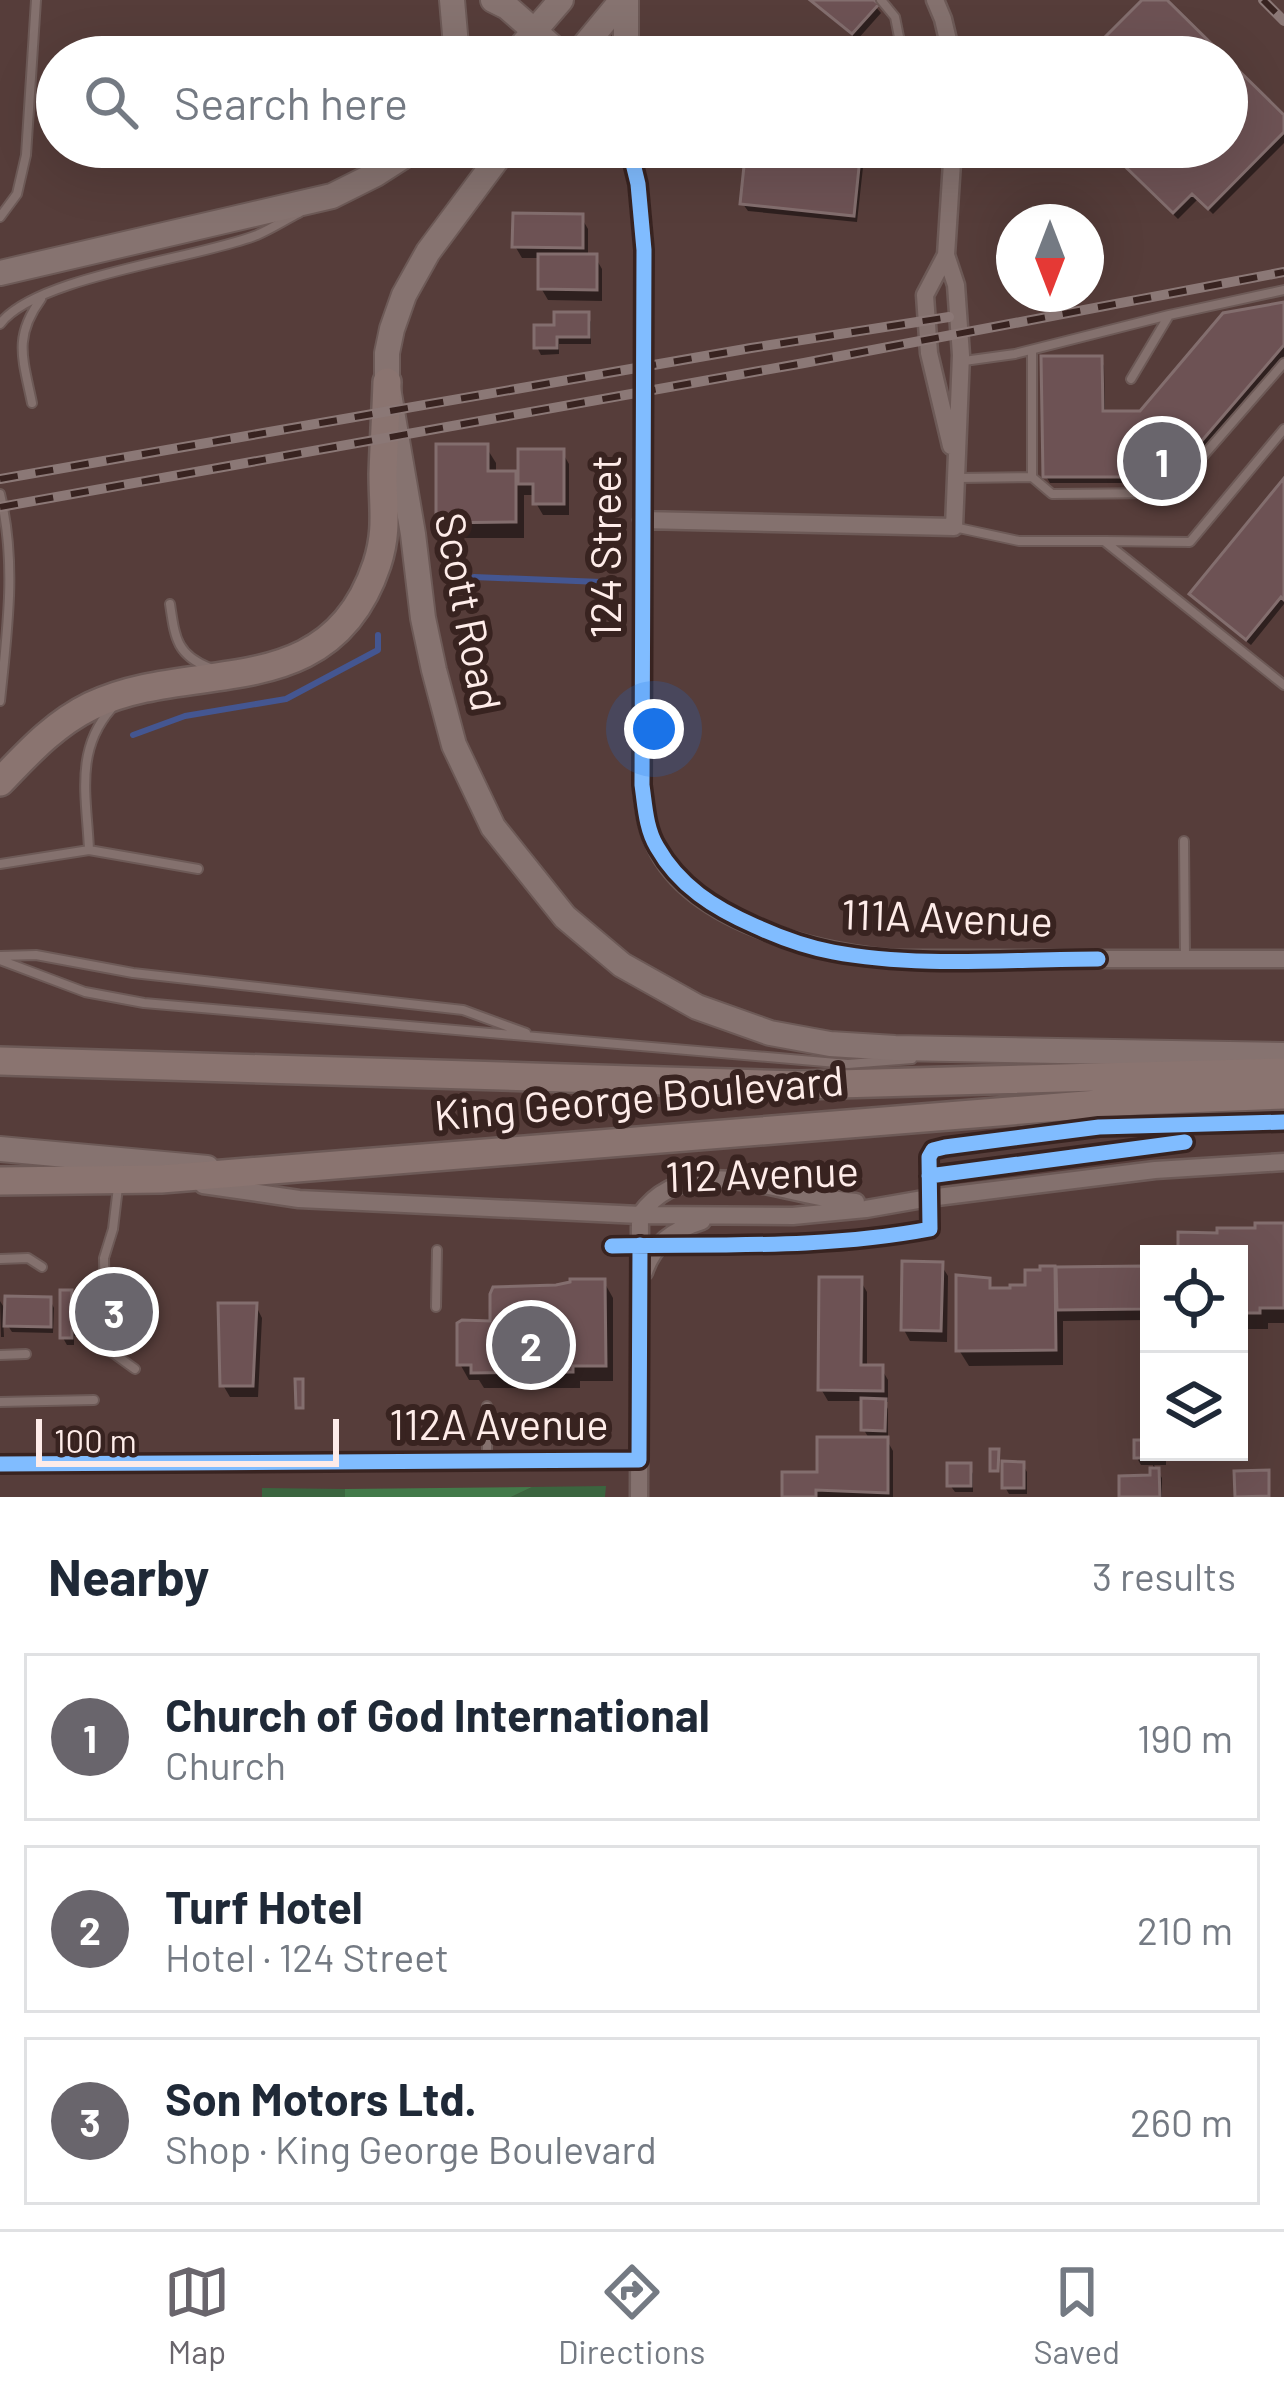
<!DOCTYPE html>
<meta charset="utf-8">
<style>
:root{--surface:#fff;--page:#f2f2f3;--text:#1f2937;--muted:#747a83;--line:#e0e1e3;--accent:#69656c}
body{margin:0;font-family:Barlow,sans-serif;background:var(--page);color:var(--text)}
.controls{position:absolute;right:36px;bottom:36px;display:grid;overflow:hidden;border-radius:0px;box-shadow:0 12px 48px #0002}
.controls button{width:108px;height:108px;display:grid;place-items:center;padding:0;border:0;border-bottom:3px solid var(--line);background:var(--surface);color:var(--text);font:60px sans-serif}
.compass{position:absolute;left:996px;top:204px;width:108px;height:108px;border-radius:50%;background:var(--surface);box-shadow:0 12px 48px #0002;rotate:180deg}
.scale{position:absolute;left:36px;bottom:30px;width:303px;box-sizing:border-box;padding-left:12px;border:6px solid #feece9;border-top:0;font-size:33px;line-height:42px;white-space:nowrap;color:#feece9;-webkit-text-stroke:9px #382320;paint-order:stroke}
.you{position:absolute;left:654px;top:729px;width:42px;height:42px;margin:-30px;border:9px solid #fff;border-radius:50%;background:#1a73e8;box-shadow:0 0 0 18px #1a73e833}
.badge{display:grid;place-items:center;width:78px;height:78px;border-radius:50%;background:var(--accent);color:#fff;font-size:39px;font-weight:700}
.pin{position:absolute;translate:-50% -50%;border:6px solid #fff;box-shadow:0 3px 12px #0006}
.list{margin:0;padding:0;list-style:none}
h2{display:flex;justify-content:space-between;align-items:center;height:156px;margin:0;padding:0 48px;font-size:51px}
h2 small{font-size:39px;font-weight:400;color:var(--muted)}
.list li{display:grid;grid-template-columns:78px 1fr auto;gap:36px;align-items:center;box-sizing:border-box;height:168px;margin:0 24px 24px;padding:0 24px;border:3px solid var(--line);border-radius:0px}
.list b{display:block;font-size:45px;white-space:nowrap}
.list p{margin:0;font-size:39px;white-space:nowrap;color:var(--muted)}
.list em{font-size:39px;font-style:normal;color:var(--muted)}
.icon{flex:none;width:66px;height:66px;fill:none;stroke:currentColor;stroke-width:2;stroke-linecap:round;stroke-linejoin:round}
.map{position:relative;flex:none;width:1284px;height:1497px;overflow:hidden}
.search{position:absolute;background:var(--surface);box-shadow:0 12px 48px #0002;left:36px;right:36px;top:36px;height:132px;display:flex;align-items:center;gap:30px;box-sizing:border-box;padding:0 42px;border-radius:66px;color:var(--muted);font-size:45px}
.sheet{height:732px;background:var(--surface)}
nav{display:flex;justify-content:space-around;align-items:center;box-sizing:border-box;height:168px;border-top:3px solid var(--line);background:var(--surface);font-size:33px;color:var(--muted)}
nav a{display:grid;justify-items:center;gap:6px}
nav .on{color:var(--accent)}
.map>svg:first-child{display:block}
.green{fill:#3b653f}
.forest{fill:#437a4a}
.shadow{fill:#0007}
.lines{fill:none;stroke-linecap:round;stroke-linejoin:round}
.stream{stroke:#445691;stroke-width:6}
.building{fill:#6d5254;stroke:#836e6e;stroke-width:3}
.service-casing{stroke:#6d5a57;stroke-width:12}
.minor-casing{stroke:#6d5a57;stroke-width:21}
.secondary-casing{stroke:#6d5a57;stroke-width:28}
.primary-casing{stroke:#6d5a57;stroke-width:32}
.service{stroke:#84716e;stroke-width:8}
.minor{stroke:#84716e;stroke-width:16}
.secondary{stroke:#867370;stroke-width:24}
.primary{stroke:#8a7470;stroke-width:27}
.rail-casing{stroke:#8b7876;stroke-width:10}
.rail{stroke:#382320;stroke-width:6;stroke-dasharray:18;stroke-linecap:butt}
.cycleway-casing{stroke:#382320;stroke-width:22}
.cycleway{stroke:#80bcff;stroke-width:15}
.labels{text-anchor:middle;stroke-width:12;stroke-linejoin:round;paint-order:stroke}
.street-label{font-size:42px;fill:#feece9;stroke:#382320}
</style>
<div class="map">
<svg width="1284" height="1497" viewBox="0 0 1284 1497">
<rect width="100%" height="100%" fill="#563d3a"/>
<path class="green" d="M 606,1486 L 605,1497 L 511,1497 L 532,1487 Z
M 262,1488 L 345,1489 L 345,1497 L 262,1497 Z"/>
<path class="forest" d="M 532,1487 L 511,1497 L 345,1497 L 345,1489 Z"/>
<path class="shadow" d="M 809,0 L 870,0 L 881,13 L 857,40 Z
M 1227,63 L 1284,119 L 1284,143 L 1213,214 L 1198,199 L 1178,219 L 1105,147 L 1227,147 Z
M 749,147 L 825,147 L 859,151 L 864,158 L 857,222 L 748,211 L 743,204 Z
M 581,217 L 588,229 L 588,257 L 595,257 L 602,269 L 602,301 L 548,300 L 541,288 L 541,258 L 522,258 L 515,246 Z
M 1284,305 L 1284,356 L 1180,478 L 1167,483 L 1050,483 L 1046,476 L 1100,359 L 1104,366 L 1105,414 L 1141,414 Z
M 587,315 L 591,322 L 591,344 L 559,344 L 559,354 L 541,355 L 537,347 L 557,328 Z
M 486,447 L 496,463 L 496,474 L 514,474 L 521,485 L 521,452 L 562,452 L 569,464 L 569,515 L 543,515 L 536,503 L 536,495 L 524,495 L 524,538 L 449,538 L 439,522 Z
M 1284,482 L 1284,604 L 1251,645 L 1197,602 L 1193,595 Z
M 1284,1226 L 1284,1323 L 1268,1323 L 1268,1329 L 1239,1329 L 1239,1254 L 1181,1254 Z
M 941,1265 L 948,1276 L 947,1342 L 910,1341 L 904,1330 Z
M 1053,1269 L 1059,1280 L 1142,1269 L 1148,1280 L 1149,1320 L 1063,1321 L 1063,1365 L 969,1366 L 959,1350 L 988,1281 L 994,1291 L 1028,1287 Z
M 860,1280 L 867,1292 L 867,1368 L 881,1368 L 888,1380 L 888,1402 L 884,1402 L 888,1409 L 888,1437 L 885,1437 L 893,1451 L 893,1497 L 785,1497 L 870,1440 L 864,1430 L 864,1401 L 828,1401 L 821,1389 Z
M 604,1282 L 613,1298 L 613,1381 L 580,1381 L 580,1388 L 484,1388 L 479,1380 L 469,1380 L 460,1364 L 493,1324 L 558,1288 Z
M 70,1293 L 74,1300 L 74,1310 L 78,1310 L 82,1317 L 82,1336 L 74,1336 L 74,1345 L 67,1345 L 63,1338 Z
M 50,1300 L 54,1308 L 53,1333 L 12,1332 L 3,1318 L 4,1337 L 1,1337 L 0,1301 L 8,1314 Z
M 256,1306 L 262,1318 L 258,1397 L 230,1397 L 223,1385 Z
M 1239,1358 L 1242,1363 L 1242,1401 L 1239,1401 Z
M 1149,1443 L 1149,1452 L 1166,1452 L 1166,1465 L 1154,1465 L 1162,1478 L 1162,1497 L 1122,1497 L 1153,1478 L 1153,1465 L 1141,1465 L 1137,1458 Z
M 1023,1465 L 1027,1472 L 1027,1494 L 1009,1494 L 1005,1487 Z
M 969,1466 L 973,1474 L 973,1492 L 955,1492 L 950,1485 Z"/>
<g class="lines">
<path class="stream" d="M 453,593 L 474,577 L 601,582
M 133,735 L 185,716 L 286,699 L 378,650 L 378,635"/>
</g>
<path class="building" d="M 810,0 L 874,0 L 879,4 L 852,34 Z
M 1142,0 L 1167,0 L 1225,57 L 1085,57 Z
M 1227,59 L 1284,115 L 1284,132 L 1208,209 L 1192,194 L 1173,213 L 1105,147 L 1227,147 Z
M 746,147 L 861,148 L 854,216 L 740,204 Z
M 513,213 L 583,214 L 583,248 L 512,247 Z
M 538,254 L 597,254 L 597,290 L 538,289 Z
M 1284,302 L 1284,345 L 1176,471 L 1162,477 L 1043,477 L 1041,356 L 1102,356 L 1103,411 L 1140,411 L 1223,313 Z
M 554,312 L 589,312 L 589,337 L 557,337 L 557,348 L 534,348 L 534,325 L 554,325 Z
M 436,444 L 488,444 L 488,471 L 516,471 L 516,522 L 436,523 Z
M 518,449 L 564,449 L 564,504 L 533,504 L 533,484 L 518,484 Z
M 1284,478 L 1284,600 L 1281,597 L 1246,640 L 1189,594 Z
M 1255,1223 L 1284,1223 L 1284,1308 L 1260,1308 L 1260,1313 L 1239,1313 L 1239,1254 L 1178,1254 L 1178,1232 L 1217,1233 L 1217,1228 L 1255,1228 Z
M 902,1261 L 943,1262 L 941,1331 L 901,1330 Z
M 1040,1266 L 1055,1266 L 1056,1350 L 956,1351 L 956,1275 L 990,1278 L 990,1288 L 1010,1288 L 1010,1285 L 1025,1285 L 1025,1270 L 1040,1270 Z
M 1143,1266 L 1143,1309 L 1057,1310 L 1056,1267 Z
M 819,1277 L 862,1277 L 861,1365 L 883,1365 L 883,1391 L 818,1390 Z
M 570,1279 L 605,1279 L 606,1366 L 573,1366 L 573,1372 L 471,1373 L 471,1365 L 457,1365 L 457,1323 L 462,1320 L 490,1321 L 490,1294 L 493,1287 L 556,1285 L 570,1282 Z
M 60,1290 L 72,1290 L 71,1306 L 79,1307 L 79,1329 L 72,1329 L 72,1338 L 60,1338 Z
M 5,1296 L 51,1297 L 51,1327 L 4,1326 Z
M 218,1303 L 257,1303 L 253,1386 L 220,1386 Z
M 295,1379 L 303,1379 L 303,1408 L 296,1408 Z
M 861,1398 L 886,1399 L 885,1431 L 861,1430 Z
M 817,1437 L 888,1437 L 888,1493 L 816,1490 L 816,1497 L 782,1497 L 782,1472 L 817,1472 Z
M 1134,1440 L 1149,1440 L 1149,1452 L 1163,1452 L 1163,1458 L 1134,1458 Z
M 990,1449 L 999,1449 L 998,1471 L 990,1471 Z
M 1002,1461 L 1024,1462 L 1024,1488 L 1002,1488 Z
M 947,1463 L 971,1463 L 971,1486 L 947,1486 Z
M 1150,1468 L 1159,1468 L 1160,1497 L 1119,1497 L 1119,1476 L 1150,1475 Z
M 1269,1470 L 1269,1496 L 1235,1497 L 1234,1471 Z"/>
<g class="lines">
<defs>
<path id="service" d="M 881,0 L 895,17 L 903,57
M 0,217 L 17,194 L 26,155 L 36,0
M 0,324 C 36,276 197,259 257,235 C 271,229 285,220 299,213
M 964,361 L 1015,354 L 1169,315 L 1284,290
M 1131,379 L 1168,317
M 32,403 C 23,359 13,337 41,299
M 1032,477 L 1032,350
M 958,478 L 1032,477 L 1052,494 L 1165,493 L 1183,479 L 1284,363
M 0,494 C 17,563 7,632 0,701
M 954,527 L 1019,541 L 1104,541 L 1284,685
M 1105,541 L 1190,542 L 1284,429
M 170,604 C 175,637 176,655 210,668
M 1184,841 L 1185,957
M 89,850 C 87,799 74,751 111,709
M 0,864 L 89,850 L 198,869
M 0,956 L 36,955 L 133,973 L 463,1010 L 526,1033
M 0,960 L 85,992 L 144,1003 L 848,1064 L 912,1059
M 118,1187 L 113,1229 L 104,1258 L 106,1348 L 135,1369
M 0,1259 L 28,1258 L 42,1267
M 436,1307 L 437,1250
M 0,1355 L 26,1354
M 0,1402 L 94,1400
M 487,1406 L 487,1459"/>
<path id="minor" d="M 935,0 L 943,19 L 952,57
M 629,147 L 638,184 L 644,250 L 642,785 C 644,804 646,823 653,840 C 686,922 815,952 893,959 L 1284,959
M 946,255 L 925,295 L 929,353 L 951,446
M 642,520 L 954,527 L 961,355 L 956,285 L 946,255 L 953,147
M 203,1185 L 299,1199 L 640,1215 L 793,1216 L 866,1209 L 929,1198 L 1155,1170 L 1284,1162
M 640,1215 C 689,1145 789,1199 856,1202
M 644,1272 C 654,1243 673,1230 702,1221
M 0,1464 L 639,1460
M 639,1497 L 640,1215"/>
<path id="secondary" d="M 452,0 L 457,57
M 493,0 L 507,7 L 564,57
M 626,0 L 626,57
M 512,57 L 561,0
M 575,57 L 622,0
M 506,147 L 428,252 L 404,295 L 392,329 L 387,353 L 387,382 L 413,534 L 423,618 L 434,670 L 454,745 L 493,827 L 565,917 L 622,965 L 697,1007 L 770,1033 L 830,1044 L 895,1048 L 1284,1055
M 0,273 L 332,196 L 376,174 L 418,147
M 0,1149 L 207,1168"/>
<path id="primary" d="M 0,782 C 28,753 54,724 91,706 C 192,657 329,708 377,564 C 388,530 383,508 383,474 C 384,443 386,413 387,382
M 0,1061 L 799,1085 L 1284,1072
M 0,1181 L 161,1179 L 1135,1101 L 1284,1095"/>
</defs>
<use href="#service" class="service-casing"/>
<use href="#minor" class="minor-casing"/>
<use href="#secondary" class="secondary-casing"/>
<use href="#primary" class="primary-casing"/>
<use href="#service" class="service"/>
<use href="#minor" class="minor"/>
<use href="#secondary" class="secondary"/>
<use href="#primary" class="primary"/>
<defs>
<path id="rail" d="M 1263,0 L 1284,21
M 0,479 L 751,348 L 949,317
M 0,507 L 804,363 L 1284,272"/>
</defs>
<use href="#rail" class="rail-casing"/>
<use href="#rail" class="rail"/>
<defs>
<path id="cycleway" d="M 629,147 L 638,184 L 644,250 L 642,785 C 645,806 646,829 657,847 C 679,886 714,908 755,926 C 779,937 806,947 833,952 C 917,968 1012,959 1098,959
M 929,1176 L 1185,1142
M 612,1246 C 718,1244 825,1249 930,1229 L 929,1157 L 933,1150 L 945,1147 L 1099,1127 L 1284,1122
M 0,1464 L 639,1460 L 640,1245"/>
</defs>
<use href="#cycleway" class="cycleway-casing"/>
<use href="#cycleway" class="cycleway"/>
</g>
<g class="labels">
<g class="street-label">
<text transform="translate(606 547) rotate(-90)" y="15">124 Street</text>
<text transform="translate(468 612) rotate(79)" y="15">Scott Road</text>
<text transform="translate(947 918) rotate(2)" y="15">111A Avenue</text>
<text transform="translate(639 1098) rotate(-5)" y="15">King George Boulevard</text>
<text transform="translate(762 1174) rotate(-2)" y="15">112 Avenue</text>
<text x="499" y="1440">112A Avenue</text>
</g>
</g>
</svg>
<div class="controls">
<button><svg class="icon" aria-label="locate" viewBox="0 0 24 24"><circle cx="12" cy="12" r="6"/><path d="M12 2v4M12 18v4M2 12h4M18 12h4"/></svg></button>
<button><svg class="icon" aria-label="layers" viewBox="0 0 24 24"><path d="M12 4l9 5-9 5-9-5zM3 14l9 5 9-5"/></svg></button>
</div>
<svg class="compass" viewBox="-18 -18 36 36"><path d="M0-13l5 13h-10z" fill="#e53935"/><path d="M0 13l5-13h-10z" fill="#747a83"/></svg>
<div class="scale">100 m</div>
<div class="you"></div>
<div class="pin badge" style="left:1162px;top:461px">1</div>
<div class="pin badge" style="left:531px;top:1345px">2</div>
<div class="pin badge" style="left:114px;top:1312px">3</div>
<div class="search"><svg class="icon" aria-label="search" viewBox="0 0 24 24"><circle cx="10" cy="10" r="6"/><path d="M15 15l6 6"/></svg>Search here</div>
</div>
<section class="sheet">
<h2>Nearby<small>3 results</small></h2>
<ul class="list">
<li><span class="badge">1</span><div><b>Church of God International</b><p>Church</p></div><em>190 m</em></li>
<li><span class="badge">2</span><div><b>Turf Hotel</b><p>Hotel · 124 Street</p></div><em>210 m</em></li>
<li><span class="badge">3</span><div><b>Son Motors Ltd.</b><p>Shop · King George Boulevard</p></div><em>260 m</em></li>
</ul>
</section>
<nav>
<a class="on"><svg class="icon" aria-label="map" viewBox="0 0 24 24"><path d="M3 6l6-2 6 2 6-2v14l-6 2-6-2-6 2zM9 4v14M15 6v14"/></svg>Map</a>
<a><svg class="icon" aria-label="directions" viewBox="0 0 24 24"><path d="M12 3l9 9-9 9-9-9zM9 14v-3h6M13 9l2 2-2 2"/></svg>Directions</a>
<a><svg class="icon" aria-label="saved" viewBox="0 0 24 24"><path d="M7 4h10v16l-5-4-5 4z"/></svg>Saved</a>
</nav>
